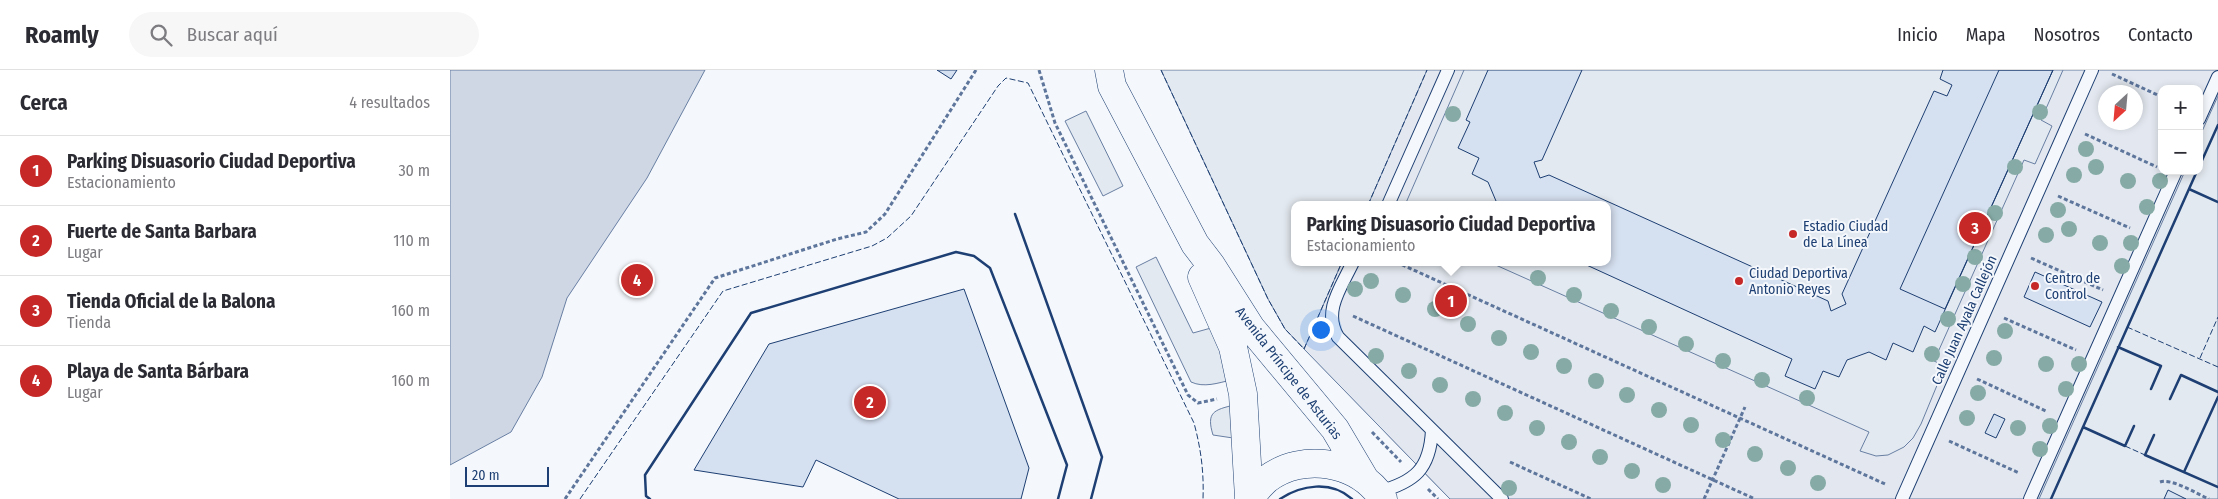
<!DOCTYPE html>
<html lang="es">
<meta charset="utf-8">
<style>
:root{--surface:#fff;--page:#f7f7f7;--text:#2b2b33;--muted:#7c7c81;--line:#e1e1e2;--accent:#c62828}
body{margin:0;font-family:"Fira Sans Condensed",sans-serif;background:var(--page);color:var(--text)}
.controls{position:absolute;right:15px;top:15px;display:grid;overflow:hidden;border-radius:10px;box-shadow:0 2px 8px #0003}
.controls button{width:45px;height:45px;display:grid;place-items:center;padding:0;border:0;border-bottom:1px solid var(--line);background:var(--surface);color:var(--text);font:25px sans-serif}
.compass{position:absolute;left:1648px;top:15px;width:45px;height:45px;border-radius:50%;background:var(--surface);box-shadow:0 2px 8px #0003;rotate:206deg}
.scale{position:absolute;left:15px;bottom:12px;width:84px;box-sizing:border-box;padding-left:5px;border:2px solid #1d3f73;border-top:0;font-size:14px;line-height:18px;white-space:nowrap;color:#1d3f73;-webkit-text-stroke:4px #f4f7fb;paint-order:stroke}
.you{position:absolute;left:870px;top:259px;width:18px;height:18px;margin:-12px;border:4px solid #fff;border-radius:50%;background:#1a73e8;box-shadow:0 0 0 8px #1a73e833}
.badge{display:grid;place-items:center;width:32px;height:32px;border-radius:50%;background:var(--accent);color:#fff;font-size:16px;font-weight:700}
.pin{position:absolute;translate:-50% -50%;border:2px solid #fff;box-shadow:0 1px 5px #0006}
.popup{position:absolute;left:841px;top:131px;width:320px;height:65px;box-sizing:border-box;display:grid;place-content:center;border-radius:10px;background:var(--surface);filter:drop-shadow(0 1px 4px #0005);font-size:16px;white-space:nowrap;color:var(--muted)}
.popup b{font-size:19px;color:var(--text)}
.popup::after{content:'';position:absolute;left:50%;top:100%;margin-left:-10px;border:10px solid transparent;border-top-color:var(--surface)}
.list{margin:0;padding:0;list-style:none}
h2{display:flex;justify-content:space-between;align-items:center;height:65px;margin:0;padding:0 20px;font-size:21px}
h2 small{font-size:16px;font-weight:400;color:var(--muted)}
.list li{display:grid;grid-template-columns:32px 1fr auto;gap:15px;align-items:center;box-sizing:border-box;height:70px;padding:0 20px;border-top:1px solid var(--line)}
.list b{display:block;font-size:19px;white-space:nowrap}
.list p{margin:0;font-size:16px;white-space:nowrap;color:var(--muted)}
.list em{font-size:16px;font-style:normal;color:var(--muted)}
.icon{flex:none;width:28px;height:28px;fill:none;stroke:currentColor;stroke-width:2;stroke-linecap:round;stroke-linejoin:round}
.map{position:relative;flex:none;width:1768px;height:429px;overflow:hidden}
header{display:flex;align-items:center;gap:30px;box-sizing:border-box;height:70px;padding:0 25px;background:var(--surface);border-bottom:1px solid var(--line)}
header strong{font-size:24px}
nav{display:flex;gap:28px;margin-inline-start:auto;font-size:18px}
.search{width:350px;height:45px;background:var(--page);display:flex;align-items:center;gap:12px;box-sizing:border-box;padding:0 18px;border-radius:28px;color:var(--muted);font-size:19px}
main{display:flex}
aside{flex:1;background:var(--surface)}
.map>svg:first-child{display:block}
.green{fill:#e3e9f0;stroke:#687fa3;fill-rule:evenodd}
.parking{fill:#e3e8f0;stroke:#687fa3;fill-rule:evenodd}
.water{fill:#cfd7e4;stroke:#687fa3}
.building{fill:#d5e0f0;stroke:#1d3f73}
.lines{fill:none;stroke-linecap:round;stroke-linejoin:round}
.lane-casing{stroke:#1d3f73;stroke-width:14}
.secondary-casing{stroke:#1d3f73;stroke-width:29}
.path{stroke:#5e769c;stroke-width:3;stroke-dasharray:4 2.5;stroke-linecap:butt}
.lane{stroke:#f4f7fb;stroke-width:12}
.secondary{stroke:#f4f7fb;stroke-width:28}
.fence{stroke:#1d3f73;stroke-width:1;stroke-dasharray:6 2.5;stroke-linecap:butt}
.wall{stroke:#1d3f73;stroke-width:2.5}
.tree{fill:#86aba6}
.poi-dot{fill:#c62828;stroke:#f4f7fb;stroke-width:2}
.labels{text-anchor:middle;stroke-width:4;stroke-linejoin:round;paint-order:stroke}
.poi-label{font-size:14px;fill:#1d3f73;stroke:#f4f7fb;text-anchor:start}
.street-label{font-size:14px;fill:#1d3f73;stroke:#f4f7fb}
</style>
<header>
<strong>Roamly</strong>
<div class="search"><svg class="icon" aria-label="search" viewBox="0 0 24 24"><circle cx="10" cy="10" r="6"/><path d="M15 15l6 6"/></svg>Buscar aquí</div>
<nav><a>Inicio</a><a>Mapa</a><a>Nosotros</a><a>Contacto</a></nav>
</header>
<main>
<aside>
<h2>Cerca<small>4 resultados</small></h2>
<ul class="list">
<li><span class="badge">1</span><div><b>Parking Disuasorio Ciudad Deportiva</b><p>Estacionamiento</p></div><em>30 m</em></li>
<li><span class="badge">2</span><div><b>Fuerte de Santa Barbara</b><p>Lugar</p></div><em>110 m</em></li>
<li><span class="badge">3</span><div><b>Tienda Oficial de la Balona</b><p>Tienda</p></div><em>160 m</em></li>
<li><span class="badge">4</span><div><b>Playa de Santa Bárbara</b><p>Lugar</p></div><em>160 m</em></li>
</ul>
</aside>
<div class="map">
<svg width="1768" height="429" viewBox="0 0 1768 429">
<rect width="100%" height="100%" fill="#f4f7fb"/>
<path class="green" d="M 711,0 L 1768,0 L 1768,429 L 1000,429 L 835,259 L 818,229 ZM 1712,19 L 1749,19 L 1749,101 L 1712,101 ZM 1656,22 L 1686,22 L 1686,52 L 1656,52 ZM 845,135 L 1157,135 L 1157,192 L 845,192 Z
M 636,41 L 673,116 L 653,126 L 615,51 Z
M 706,187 L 743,263 L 761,258 L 766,259 L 781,310 C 768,313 754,318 741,312 L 686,197 Z
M 784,335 L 783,368 L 763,365 C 756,342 764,340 784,335 Z"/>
<path class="parking" d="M 977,0 L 1014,0 L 955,135 L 918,135 Z
M 1613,0 L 1768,0 L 1768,26 L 1749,68 L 1749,19 L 1712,19 L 1712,101 L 1735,101 L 1589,429 L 1000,429 L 854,279 L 892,192 L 1039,192 L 1419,362 L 1410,381 L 1426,386 L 1438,385 L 1454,377 L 1463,368 L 1471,354 L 1495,296 L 1484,291 L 1574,90 L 1585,94 L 1602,56 L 1591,50 ZM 1656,22 L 1686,22 L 1686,52 L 1656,52 Z"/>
<path class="water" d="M 0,0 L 255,0 L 197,108 L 117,228 L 92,307 L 61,362 L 0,395 Z"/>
<path class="building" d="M 487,0 L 507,0 L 501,9 Z
M 1038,0 L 1132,0 L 1092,90 L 1084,92 L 1090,108 L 1099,105 L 1378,231 L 1381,241 L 1396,234 L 1392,224 L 1484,21 L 1497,26 L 1502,15 L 1490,9 L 1493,0 L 1603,0 L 1485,262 L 1474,256 L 1463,282 L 1443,273 L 1436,290 L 1419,282 L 1397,290 L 1389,307 L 1373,301 L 1365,319 L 1335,306 L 1342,289 L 1130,192 L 1157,192 L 1157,135 L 1044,135 L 1046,131 L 1038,112 L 1022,104 L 1029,88 L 1008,78 L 1020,52 L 1016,50 Z
M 1549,0 L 1603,0 L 1495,239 L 1450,219 Z
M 1585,202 L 1652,232 L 1640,257 L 1574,227 Z
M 514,219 L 579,398 L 571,429 L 449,429 L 366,390 L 353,417 L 244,400 L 319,274 Z
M 1544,344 L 1555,349 L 1546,368 L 1535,363 Z
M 1718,420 L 1736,429 L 1714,429 Z"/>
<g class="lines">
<defs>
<path id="lane" d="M 1749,49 L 1768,7
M 938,135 L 998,0
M 903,192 C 892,216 872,241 888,267 L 1052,429
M 928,422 C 965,412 980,399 982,360
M 1452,429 L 1642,0
M 1580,429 L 1726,101"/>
<path id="secondary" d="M 659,0 L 662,16 L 745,174 L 761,195 L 801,258 L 885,359 L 914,408
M 752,207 L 783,277 L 793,324 L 799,428
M 799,429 C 804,423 811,414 817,409 C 853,382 908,391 933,429"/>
</defs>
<use href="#lane" class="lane-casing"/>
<use href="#secondary" class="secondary-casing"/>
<path class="path" d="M 589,0 L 605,53 L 738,325 L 748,333 L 767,329
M 1662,4 L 1712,27
M 1635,64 L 1707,97
M 1608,126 L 1680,158
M 1581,188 L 1653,220
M 946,192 L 1435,414
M 903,246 L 1305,429
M 1554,248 L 1626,280
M 1527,309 L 1596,341
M 922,362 L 951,392
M 1499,371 L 1569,403
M 1060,392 L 1141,429
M 1710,412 C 1722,408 1747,424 1759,429
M 978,419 L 988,429
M 115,429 L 265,208 L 387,169 L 416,162 L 435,144 L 526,0
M 1254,429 L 1295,337"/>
<use href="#lane" class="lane"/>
<use href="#secondary" class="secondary"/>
<path class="fence" d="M 711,0 L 818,229 L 835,259 L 854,279 L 892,192
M 918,135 L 977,0
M 1677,257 L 1768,297
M 1750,288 L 1768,247
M 1675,376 L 1695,385
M 130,429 L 273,221 L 422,176 L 437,168 L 461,146 L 548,16 L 556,8 L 578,13 L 744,353 C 751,379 754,402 753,429"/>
<path class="wall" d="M 1749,97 L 1768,55
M 1739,119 L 1768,132
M 565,144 L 652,387 L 641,429
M 1668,277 L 1711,296 L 1701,319
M 1720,329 L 1731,305 L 1768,322
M 1633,357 L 1675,376 L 1684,356
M 1704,365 L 1695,385 L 1768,417
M 1734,402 L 1768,327
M 200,429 L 196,426 L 195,405 L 301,243 L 506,182 L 524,186 L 540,198 L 617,395 L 608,429
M 830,429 C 851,415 881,410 902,429
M 1601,429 L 1747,101"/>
</g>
<g class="tree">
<circle cx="1590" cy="42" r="8"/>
<circle cx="1003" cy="44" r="8"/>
<circle cx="1636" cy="79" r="8"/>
<circle cx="1565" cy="97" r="8"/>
<circle cx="1646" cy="97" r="8"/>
<circle cx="1624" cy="105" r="8"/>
<circle cx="1678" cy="111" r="8"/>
<circle cx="1710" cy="111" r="8"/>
<circle cx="1697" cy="137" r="8"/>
<circle cx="1608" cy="140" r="8"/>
<circle cx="1545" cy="143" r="8"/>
<circle cx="1619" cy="159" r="8"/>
<circle cx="1596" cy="165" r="8"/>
<circle cx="1650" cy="173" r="8"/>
<circle cx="1681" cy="173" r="8"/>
<circle cx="1525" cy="187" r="8"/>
<circle cx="1672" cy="196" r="8"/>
<circle cx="1088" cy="208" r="8"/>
<circle cx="921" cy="211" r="8"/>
<circle cx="1513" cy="214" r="8"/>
<circle cx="905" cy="219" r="8"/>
<circle cx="953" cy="225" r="8"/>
<circle cx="1124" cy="225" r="8"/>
<circle cx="985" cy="239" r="8"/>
<circle cx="1161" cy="241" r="8"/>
<circle cx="1498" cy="249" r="8"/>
<circle cx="1018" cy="254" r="8"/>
<circle cx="1199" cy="257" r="8"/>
<circle cx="1555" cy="261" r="8"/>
<circle cx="1049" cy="268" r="8"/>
<circle cx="1236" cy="274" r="8"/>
<circle cx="1081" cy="282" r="8"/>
<circle cx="1482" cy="284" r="8"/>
<circle cx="926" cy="286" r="8"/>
<circle cx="1544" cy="288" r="8"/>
<circle cx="1273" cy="291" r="8"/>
<circle cx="1596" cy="294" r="8"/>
<circle cx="1629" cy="294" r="8"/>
<circle cx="1114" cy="296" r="8"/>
<circle cx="959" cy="301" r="8"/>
<circle cx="1312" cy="310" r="8"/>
<circle cx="1146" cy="311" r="8"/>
<circle cx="990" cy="315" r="8"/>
<circle cx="1616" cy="319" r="8"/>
<circle cx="1528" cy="323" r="8"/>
<circle cx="1177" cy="325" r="8"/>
<circle cx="1357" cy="328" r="8"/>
<circle cx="1023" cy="329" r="8"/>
<circle cx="1209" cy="340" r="8"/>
<circle cx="1055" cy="343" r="8"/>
<circle cx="1517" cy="348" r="8"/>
<circle cx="1241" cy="355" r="8"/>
<circle cx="1600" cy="356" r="8"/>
<circle cx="1087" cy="358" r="8"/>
<circle cx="1568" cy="358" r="8"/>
<circle cx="1273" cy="370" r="8"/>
<circle cx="1119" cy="372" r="8"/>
<circle cx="1590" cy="379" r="8"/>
<circle cx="1305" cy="384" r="8"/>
<circle cx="1150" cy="387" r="8"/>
<circle cx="1338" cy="398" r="8"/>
<circle cx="1182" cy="401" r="8"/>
<circle cx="1368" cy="413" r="8"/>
<circle cx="1213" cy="415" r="8"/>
<circle cx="1059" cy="418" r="8"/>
</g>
<g class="poi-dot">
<circle cx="1343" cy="164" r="5"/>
<circle cx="1289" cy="211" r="5"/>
<circle cx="1585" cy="216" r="5"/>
</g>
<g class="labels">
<g class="poi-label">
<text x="1353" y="161">Estadio Ciudad<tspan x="1353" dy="16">de La Línea</tspan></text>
<text x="1299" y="208">Ciudad Deportiva<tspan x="1299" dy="16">Antonio Reyes</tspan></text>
<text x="1595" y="213">Centro de<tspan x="1595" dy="16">Control</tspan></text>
</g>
<g class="street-label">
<text transform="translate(1514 250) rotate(-66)" y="5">Calle Juan Ayala Callejón</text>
<text transform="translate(839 303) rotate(52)" y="5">Avenida Príncipe de Asturias</text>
</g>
</g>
</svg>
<div class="controls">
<button>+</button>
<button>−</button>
</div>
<svg class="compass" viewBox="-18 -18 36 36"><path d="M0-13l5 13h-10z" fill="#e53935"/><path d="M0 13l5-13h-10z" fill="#7c7c81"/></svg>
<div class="scale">20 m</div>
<div class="you"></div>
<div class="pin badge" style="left:1001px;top:231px">1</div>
<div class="popup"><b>Parking Disuasorio Ciudad Deportiva</b>Estacionamiento</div>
<div class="pin badge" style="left:420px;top:332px">2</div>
<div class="pin badge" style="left:1525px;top:158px">3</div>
<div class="pin badge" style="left:187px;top:210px">4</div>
</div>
</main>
